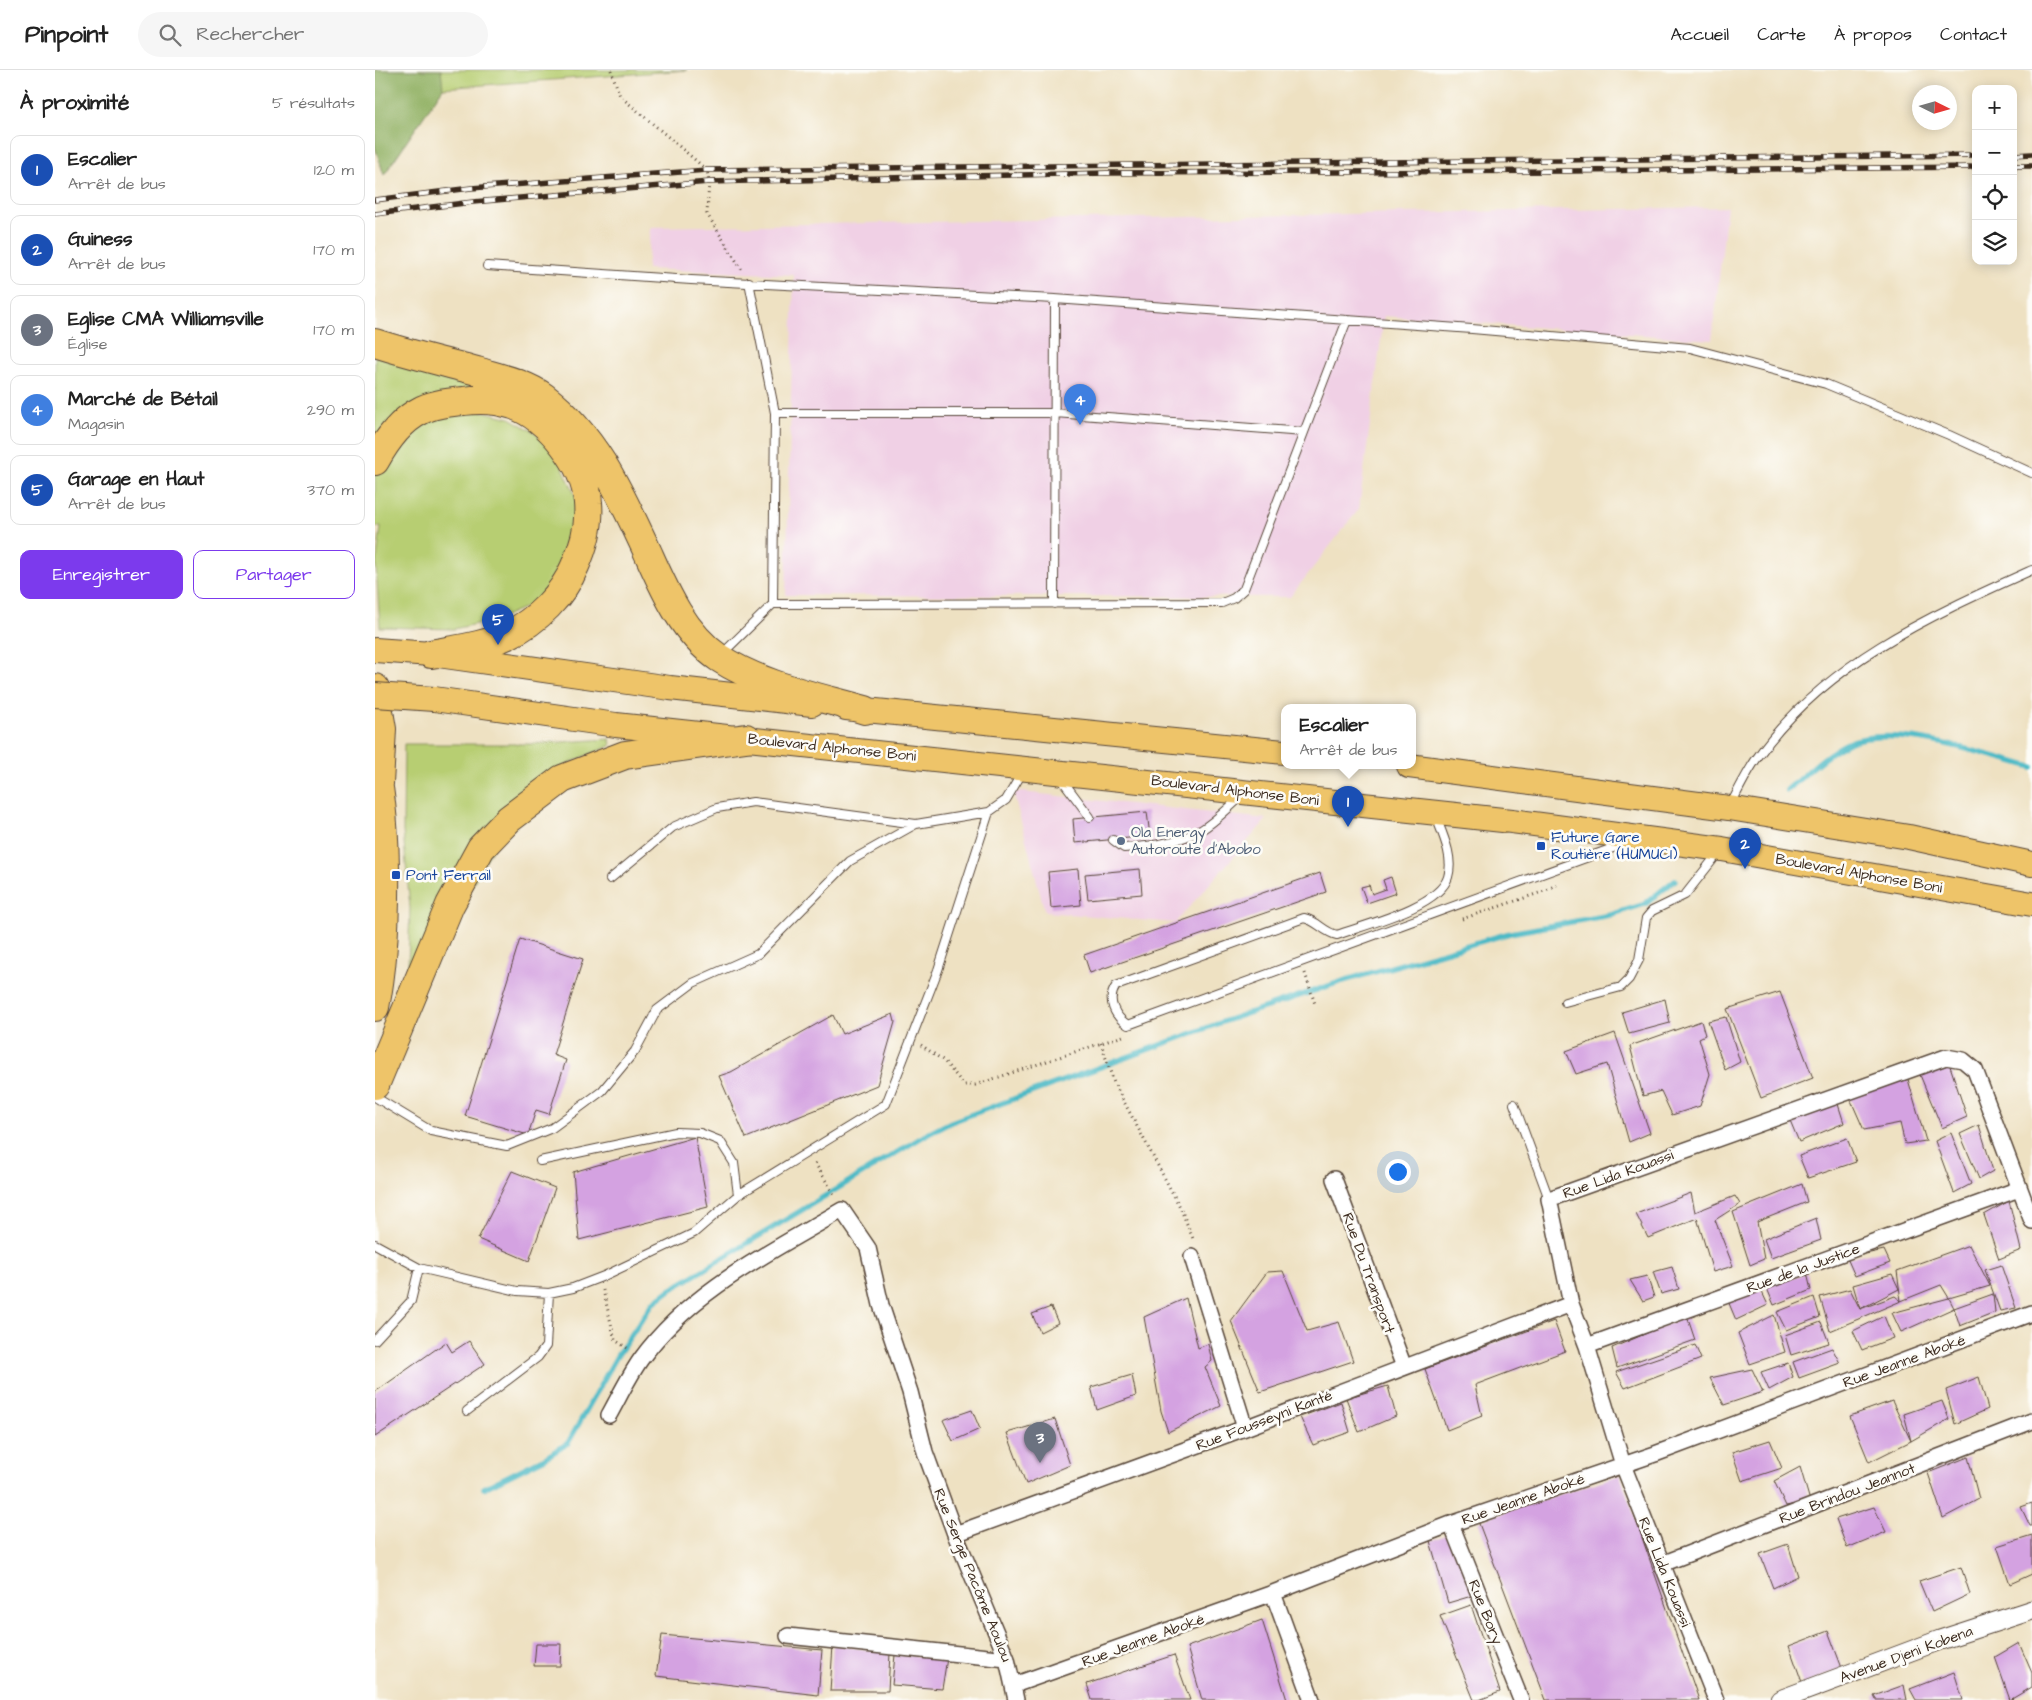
<!DOCTYPE html>
<html lang="fr">
<meta charset="utf-8">
<style>
:root{--surface:#fff;--page:#f6f6f6;--text:#222;--muted:#767676;--line:#e0e0e0;--accent:#7c3aed}
body{margin:0;font-family:"Architects Daughter",sans-serif;background:var(--page);color:var(--text)}
.controls{position:absolute;right:15px;top:15px;display:grid;overflow:hidden;border-radius:10px;box-shadow:0 2px 12px #0003}
.controls button{width:45px;height:45px;display:grid;place-items:center;padding:0;border:0;border-bottom:1px solid var(--line);background:var(--surface);color:var(--text);font:25px sans-serif}
.compass{position:absolute;left:1537px;top:15px;width:45px;height:45px;border-radius:50%;background:var(--surface);box-shadow:0 2px 12px #0003;rotate:95deg}
.you{position:absolute;left:1022px;top:1101px;width:18px;height:18px;margin:-12px;border:4px solid #fff;border-radius:50%;background:#1a73e8;box-shadow:0 0 0 8px #1a73e833}
.badge{display:grid;place-items:center;width:32px;height:32px;border-radius:50%;background:var(--accent);color:#fff;font-size:16px;font-weight:700}
.pin{position:absolute;translate:-50% -41px;filter:drop-shadow(0 1px 2px #0008)}
.pin::after{content:'';position:absolute;top:26px;width:18px;height:15px;background:inherit;clip-path:polygon(0 0,100% 0,50% 100%)}
.popup{position:absolute;left:906px;top:634px;width:135px;height:65px;box-sizing:border-box;display:grid;place-content:center;border-radius:10px;background:var(--surface);filter:drop-shadow(0 1px 4px #0005);font-size:16px;white-space:nowrap;color:var(--muted)}
.popup b{font-size:19px;color:var(--text)}
.popup::after{content:'';position:absolute;left:50%;top:100%;margin-left:-10px;border:10px solid transparent;border-top-color:var(--surface)}
.list{margin:0;padding:0;list-style:none}
h2{display:flex;justify-content:space-between;align-items:center;height:65px;margin:0;padding:0 20px;font-size:21px}
h2 small{font-size:16px;font-weight:400;color:var(--muted)}
.list li{display:grid;grid-template-columns:32px 1fr auto;gap:15px;align-items:center;box-sizing:border-box;height:70px;margin:0 10px 10px;padding:0 10px;border:1px solid var(--line);border-radius:10px}
.list b{display:block;font-size:19px;white-space:nowrap}
.list p{margin:0;font-size:16px;white-space:nowrap;color:var(--muted)}
.list em{font-size:16px;font-style:normal;color:var(--muted)}
.actions{display:flex;gap:10px;padding:15px 20px}
.actions a{flex:1;padding:11px 0;border:1px solid var(--accent);border-radius:10px;text-align:center;font-size:18px;color:var(--accent)}
.actions .main{background:var(--accent);color:#fff}
.icon{flex:none;width:28px;height:28px;fill:none;stroke:currentColor;stroke-width:2;stroke-linecap:round;stroke-linejoin:round}
.map{position:relative;flex:none;width:1657px;height:1630px;overflow:hidden}
header{display:flex;align-items:center;gap:30px;box-sizing:border-box;height:70px;padding:0 25px;background:var(--surface);border-bottom:1px solid var(--line)}
header strong{font-size:24px}
nav{display:flex;gap:28px;margin-inline-start:auto;font-size:18px}
.search{width:350px;height:45px;background:var(--page);display:flex;align-items:center;gap:12px;box-sizing:border-box;padding:0 18px;border-radius:28px;color:var(--muted);font-size:19px}
main{display:flex}
aside{flex:1;background:var(--surface)}
.map>svg:first-child{display:block}
.built{fill:#f0d0e5}
.green{fill:#b7ce72;stroke:#797c48}
.forest{fill:#91b164;stroke:#666e41}
.lines{fill:none;stroke-linecap:round;stroke-linejoin:round}
.stream{stroke:#4dbac6;stroke-width:5.5}
.building{fill:#d4a2e1}
.service-casing{stroke:#564537;stroke-width:10}
.minor-casing{stroke:#564537;stroke-width:18}
.tertiary-casing{stroke:#564537;stroke-width:21}
.primary-casing{stroke:#564537;stroke-width:26}
.motorway-casing{stroke:#564537;stroke-width:30}
.path{stroke:#564537;stroke-width:3;stroke-dasharray:1 4;stroke-linecap:butt}
.service{stroke:#fff;stroke-width:8}
.minor{stroke:#fff;stroke-width:15}
.tertiary{stroke:#fff;stroke-width:19}
.primary{stroke:#eec469;stroke-width:24}
.motorway{stroke:#eec469;stroke-width:28}
.rail-casing{stroke:#3b2a1e;stroke-width:5.5}
.rail{stroke:#fdfcf7;stroke-width:4;stroke-dasharray:11;stroke-linecap:butt}
.primary-bridge-casing{stroke:#564537;stroke-width:26;stroke-linecap:butt}
.primary-bridge{stroke:#eec469;stroke-width:24}
.service-dot{fill:#5c6f8a;stroke:#fdfcf7;stroke-width:2}
.transit-dot{fill:#1a4fb4;stroke:#fdfcf7;stroke-width:2}
.labels{text-anchor:middle;stroke-width:5;stroke-linejoin:round;paint-order:stroke}
.street-label{font-size:15px;fill:#3b2a1e;stroke:#fdfcf7}
.service-label{font-size:15px;fill:#4e5e75;stroke:#fdfcf7;text-anchor:start}
.transit-label{font-size:15px;fill:#164399;stroke:#fdfcf7;text-anchor:start}
</style>
<header>
<strong>Pinpoint</strong>
<div class="search"><svg class="icon" aria-label="search" viewBox="0 0 24 24"><circle cx="10" cy="10" r="6"/><path d="M15 15l6 6"/></svg>Rechercher</div>
<nav><a>Accueil</a><a>Carte</a><a>À propos</a><a>Contact</a></nav>
</header>
<main>
<aside>
<h2>À proximité<small>5 résultats</small></h2>
<ul class="list">
<li><span class="badge" style="background:#1a4fb4">1</span><div><b>Escalier</b><p>Arrêt de bus</p></div><em>120 m</em></li>
<li><span class="badge" style="background:#1a4fb4">2</span><div><b>Guiness</b><p>Arrêt de bus</p></div><em>170 m</em></li>
<li><span class="badge" style="background:#6b7280">3</span><div><b>Eglise CMA Williamsville</b><p>Église</p></div><em>170 m</em></li>
<li><span class="badge" style="background:#3f7fe0">4</span><div><b>Marché de Bétail</b><p>Magasin</p></div><em>290 m</em></li>
<li><span class="badge" style="background:#1a4fb4">5</span><div><b>Garage en Haut</b><p>Arrêt de bus</p></div><em>370 m</em></li>
</ul>
<div class="actions"><a class="main">Enregistrer</a><a>Partager</a></div>
</aside>
<div class="map">
<svg width="1657" height="1630" viewBox="0 0 1657 1630">
<rect width="100%" height="100%" fill="#fdfcf7"/>
<filter id="ink" filterUnits="userSpaceOnUse"><feTurbulence type="fractalNoise" baseFrequency=".02" numOctaves="2"/><feDisplacementMap in="SourceGraphic" scale="10" xChannelSelector="R" yChannelSelector="G"/><feConvolveMatrix kernelMatrix="1 2 1 2 8 2 1 2 1" color-interpolation-filters="sRGB"/></filter>
<filter id="wash" filterUnits="userSpaceOnUse"><feTurbulence type="fractalNoise" baseFrequency=".0096" numOctaves="4" result="noise"/><feDisplacementMap in="SourceGraphic" scale="20" xChannelSelector="R" yChannelSelector="G"/><feGaussianBlur stdDeviation="1.12" result="paint"/><feColorMatrix in="noise" values="0 0 0 0 0 0 0 0 0 0 0 0 0 0 0 0 0 1.4 0 .05"/><feComposite in="paint" operator="in"/></filter>
<g filter="url(#wash)">
<rect width="100%" height="100%" fill="#eee1c2"/>
<path class="built" d="M 1352,137 L 1337,270 L 1009,246 L 984,439 L 915,527 L 411,525 L 419,205 L 272,199 L 276,157 Z
M 638,721 L 892,749 L 800,853 L 670,842 Z"/>
<path class="green" d="M 0,0 L 312,0 L 68,18 L 9,105 L 0,77 Z
M 0,286 L 94,310 L 106,341 L 135,348 L 161,363 L 181,382 L 204,434 L 190,501 L 157,534 L 123,549 L 79,559 L 5,557 L 1,496 L 6,457 L 0,457 Z
M 235,669 L 236,676 C 202,688 178,700 149,722 L 24,947 L 33,896 L 35,838 L 28,761 L 29,674 L 155,674 Z"/>
<path class="forest" d="M 0,0 L 66,0 L 68,18 L 9,105 L 0,77 Z"/>
<g class="lines">
<path class="stream" d="M 1412,720 C 1431,704 1450,684 1473,673 C 1519,653 1609,684 1657,697
M 109,1418 L 170,1388 L 193,1373 L 242,1286 L 278,1233 L 295,1220 L 549,1066 L 576,1052 L 853,950 L 968,911 L 1135,863 L 1235,845 L 1270,834 L 1300,810"/>
</g>
<g id="blocks">
<path class="building" d="M 772,742 L 775,766 L 700,773 L 698,749 Z
M 703,799 L 706,835 L 676,838 L 673,802 Z
M 765,799 L 767,824 L 713,829 L 710,804 Z
M 945,803 L 951,822 L 715,903 L 709,885 Z
M 1016,807 L 1021,823 L 992,833 L 986,817 L 994,815 L 997,824 L 1011,819 L 1008,810 Z
M 145,869 L 208,889 L 178,985 L 191,990 L 174,1044 L 161,1040 L 153,1065 L 90,1046 Z
M 1405,922 L 1438,1008 L 1386,1028 L 1352,939 Z
M 1290,929 L 1295,953 L 1254,964 L 1247,942 Z
M 518,944 L 520,952 L 502,1015 L 371,1068 L 344,1006 L 356,1002 L 458,945 L 467,964 Z
M 1351,947 L 1365,992 L 1350,1000 L 1333,951 Z
M 1326,951 L 1330,965 L 1324,968 L 1335,1004 L 1325,1036 L 1297,1045 L 1286,1021 L 1268,1026 L 1255,976 Z
M 1240,963 L 1275,1063 L 1254,1072 L 1232,994 L 1201,1004 L 1191,981 Z
M 1574,993 L 1592,1047 L 1567,1058 L 1545,1005 Z
M 1532,1006 L 1551,1071 L 1530,1074 L 1525,1053 L 1489,1060 L 1474,1026 Z
M 1462,1031 L 1469,1053 L 1424,1072 L 1414,1048 Z
M 1604,1055 L 1618,1101 L 1604,1109 L 1585,1064 Z
M 1576,1063 L 1596,1114 L 1579,1123 L 1560,1071 Z
M 320,1067 L 333,1137 L 204,1170 L 198,1102 Z
M 1472,1068 L 1481,1092 L 1433,1108 L 1424,1086 Z
M 137,1101 L 180,1118 L 154,1191 L 103,1169 Z
M 1427,1114 L 1432,1132 L 1382,1152 L 1389,1189 L 1375,1195 L 1358,1142 Z
M 1316,1123 L 1320,1142 L 1360,1126 L 1365,1134 L 1340,1150 L 1358,1196 L 1338,1202 L 1322,1148 L 1273,1168 L 1261,1144 Z
M 1634,1131 L 1646,1180 L 1624,1189 L 1609,1145 Z
M 1441,1148 L 1446,1170 L 1396,1188 L 1389,1169 Z
M 1594,1175 L 1615,1216 L 1574,1228 L 1566,1215 L 1526,1231 L 1522,1201 Z
M 1509,1180 L 1515,1193 L 1480,1206 L 1472,1188 Z
M 1626,1195 L 1641,1238 L 1625,1241 L 1610,1200 Z
M 1297,1197 L 1304,1219 L 1286,1224 L 1278,1202 Z
M 908,1201 L 932,1261 L 964,1252 L 978,1291 L 885,1322 L 856,1251 L 892,1202 Z
M 1432,1203 L 1436,1220 L 1399,1235 L 1391,1216 Z
M 1517,1204 L 1524,1219 L 1485,1239 L 1520,1226 L 1526,1231 L 1455,1261 L 1445,1227 L 1475,1219 L 1485,1239 L 1478,1215 Z
M 1272,1206 L 1279,1227 L 1268,1231 L 1255,1210 Z
M 1386,1220 L 1393,1235 L 1361,1250 L 1353,1231 Z
M 1618,1224 L 1620,1242 L 1585,1256 L 1579,1238 L 1526,1262 L 1517,1243 L 1574,1228 L 1579,1238 Z
M 1439,1227 L 1445,1247 L 1411,1260 L 1402,1242 Z
M 811,1228 L 823,1278 L 833,1274 L 837,1291 L 830,1297 L 846,1336 L 793,1362 L 786,1341 L 769,1247 Z
M 676,1237 L 683,1253 L 665,1262 L 657,1244 Z
M 1399,1245 L 1410,1282 L 1375,1294 L 1363,1263 Z
M 1312,1246 L 1320,1270 L 1242,1298 L 1237,1278 Z
M 1509,1246 L 1518,1268 L 1487,1280 L 1478,1261 Z
M 1179,1251 L 1190,1281 L 1100,1315 L 1107,1346 L 1072,1360 L 1050,1299 Z
M 1446,1252 L 1454,1273 L 1416,1285 L 1410,1265 Z
M 94,1271 L 110,1294 L 0,1367 L 0,1322 L 71,1272 L 77,1282 Z
M 1320,1275 L 1326,1289 L 1250,1318 L 1241,1302 Z
M 1457,1278 L 1465,1293 L 1424,1308 L 1418,1292 Z
M 1413,1293 L 1418,1307 L 1394,1320 L 1386,1302 Z
M 1377,1299 L 1388,1322 L 1349,1335 L 1335,1308 Z
M 757,1305 L 761,1326 L 722,1340 L 716,1317 Z
M 1604,1307 L 1613,1339 L 1580,1354 L 1571,1320 Z
M 1013,1316 L 1021,1346 L 984,1362 L 971,1328 Z
M 1517,1331 L 1536,1371 L 1494,1392 L 1475,1346 Z
M 1567,1331 L 1574,1349 L 1536,1371 L 1529,1344 Z
M 966,1332 L 975,1362 L 938,1375 L 925,1347 Z
M 597,1340 L 605,1359 L 578,1371 L 568,1350 Z
M 680,1349 L 695,1395 L 651,1414 L 632,1363 Z
M 1395,1370 L 1407,1398 L 1367,1411 L 1357,1382 Z
M 1593,1387 L 1604,1429 L 1568,1448 L 1553,1403 Z
M 1425,1397 L 1435,1431 L 1411,1436 L 1399,1411 Z
M 1245,1405 L 1324,1630 L 1171,1630 L 1103,1451 Z
M 1657,1433 L 1657,1456 L 1655,1456 L 1646,1437 Z
M 1499,1437 L 1511,1462 L 1472,1478 L 1461,1449 Z
M 1078,1462 L 1100,1525 L 1073,1533 L 1055,1471 Z
M 1657,1465 L 1657,1504 L 1635,1514 L 1622,1476 Z
M 1413,1474 L 1423,1506 L 1398,1518 L 1385,1484 Z
M 1586,1497 L 1595,1524 L 1557,1542 L 1544,1511 Z
M 1096,1535 L 1125,1622 L 1104,1630 L 1099,1630 L 1065,1546 Z
M 887,1550 L 912,1630 L 827,1630 L 812,1577 Z
M 1453,1561 L 1467,1598 L 1428,1615 L 1414,1576 Z
M 287,1565 L 447,1580 L 443,1625 L 281,1606 Z
M 1644,1573 L 1657,1603 L 1657,1617 L 1635,1630 L 1620,1587 Z
M 161,1574 L 186,1574 L 185,1596 L 159,1596 Z
M 458,1575 L 515,1583 L 513,1621 L 455,1621 Z
M 520,1585 L 572,1588 L 567,1619 L 517,1615 Z
M 799,1585 L 815,1630 L 717,1630 L 712,1614 Z
M 1579,1602 L 1588,1630 L 1541,1630 L 1535,1619 Z
M 1529,1615 L 1532,1630 L 1501,1630 L 1499,1626 Z"/>
</g>
</g>
<g filter="url(#ink)">
<use href="#blocks" fill-opacity="0" stroke="#564537" stroke-width="1"/>
<g class="lines">
<defs>
<path id="service" d="M 112,196 L 316,210 L 680,229 L 1097,259 L 1315,278 L 1451,314 L 1574,365 L 1657,403
M 374,212 L 400,343 L 398,534
M 400,343 L 680,343 L 929,362
M 679,534 L 680,229
M 347,584 L 398,534 L 847,533 L 859,528 L 869,519 L 972,250
M 685,707 L 715,747
M 1356,734 C 1364,719 1372,702 1382,688 C 1449,593 1555,546 1657,500
M 1061,747 C 1068,765 1079,788 1073,807 C 1064,837 989,855 962,865 C 948,862 943,851 929,848 L 741,916 C 731,930 740,947 753,955 L 1249,774
M 738,770 L 749,778 C 776,776 802,773 826,760 C 840,752 853,738 866,727
M 235,809 L 298,757 L 342,738 L 378,732 L 541,754
M 1190,932 L 1246,917 L 1254,909 L 1264,890 L 1271,848 L 1277,841 L 1310,825 L 1344,782
M 0,1027 L 56,1061 L 132,1076 L 177,1058 L 227,1021 L 260,981 L 282,940 L 318,913 L 383,884 L 475,791 L 541,754 L 614,742 L 631,730 L 647,703
M 1139,1034 L 1174,1129
M 165,1091 L 301,1062 L 325,1063 L 345,1071 L 359,1093 L 363,1125
M 0,1174 L 44,1198 L 142,1221 L 174,1223 L 198,1218 L 229,1206 L 319,1163 L 363,1125 L 511,1034 L 563,900 L 614,742
M 0,1270 L 36,1231 L 44,1198
M 92,1341 L 163,1287 L 171,1276 L 174,1223"/>
<path id="minor" d="M 959,1109 L 1029,1297
M 817,1187 L 870,1358
M 1212,1276 L 1644,1119
M 234,1345 C 244,1327 254,1306 266,1289 C 316,1220 396,1182 467,1140 L 493,1178 L 506,1235 L 535,1322 L 550,1382 L 580,1464 L 632,1589 L 641,1630
M 1076,1454 L 1146,1630
M 580,1464 L 870,1358 L 1196,1234
M 1287,1494 L 1657,1351
M 898,1523 L 937,1630
M 413,1566 L 632,1589
M 639,1615 L 898,1523 L 1076,1454 L 1280,1384 L 1657,1243
M 1341,1630 L 1248,1395 L 1212,1276 L 1196,1234 L 1174,1129 L 1571,987 L 1588,990 L 1600,1000 L 1657,1151"/>
<path id="tertiary" d="M 1405,1630 L 1565,1570 L 1657,1540"/>
<path id="primary" d="M 0,580 L 56,584 L 295,618 L 437,634
M 59,629 L 241,655 L 1137,751 L 1347,779 L 1657,834
M 471,638 L 909,682
M 1034,696 L 1354,738 L 1534,767 L 1657,794"/>
<path id="motorway" d="M 0,273 C 34,284 68,292 102,301 C 125,308 150,313 169,327 C 221,367 246,425 273,483 C 290,521 308,563 344,588 C 387,616 441,626 490,640
M 0,391 C 10,373 25,351 45,341 C 57,334 75,332 89,331 C 104,329 123,330 138,335 C 174,348 211,395 213,433 C 215,454 209,476 200,496 C 188,525 162,551 133,565 C 109,576 82,579 56,584
M 0,618 L 7,659 L 4,714
M 0,696 C 14,761 13,871 0,937
M 0,1015 L 75,835 L 106,778 L 134,749 L 187,709 L 250,685 L 371,668"/>
</defs>
<use href="#service" class="service-casing"/>
<use href="#minor" class="minor-casing"/>
<use href="#tertiary" class="tertiary-casing"/>
<use href="#primary" class="primary-casing"/>
<use href="#motorway" class="motorway-casing"/>
<path class="path" d="M 236,0 L 245,26 L 332,100 L 334,112 L 332,144 L 367,200
M 1087,849 L 1167,822 L 1185,813
M 930,903 L 940,934
M 726,973 L 739,1013 L 805,1137 L 819,1171
M 546,975 L 569,991 L 589,1015 L 600,1015 L 748,966
M 440,1093 L 460,1126
M 228,1220 L 240,1270 L 255,1280"/>
<use href="#service" class="service"/>
<use href="#minor" class="minor"/>
<use href="#tertiary" class="tertiary"/>
<use href="#primary" class="primary"/>
<use href="#motorway" class="motorway"/>
<defs>
<path id="rail" d="M 1638,85 L 1657,84
M 1638,96 L 1657,96
M 0,130 L 96,118 L 332,100 L 1601,85
M 0,144 L 98,132 L 334,112 L 731,103 L 1195,101 L 1601,97"/>
</defs>
<use href="#rail" class="rail-casing"/>
<use href="#rail" class="rail"/>
<defs>
<path id="primary-bridge" d="M 0,625 L 59,629"/>
</defs>
<use href="#primary-bridge" class="primary-bridge-casing"/>
<use href="#primary-bridge" class="primary-bridge"/>
</g>
</g>
<circle class="service-dot" cx="746" cy="771" r="5"/>
<g class="transit-dot">
<rect x="1161" y="771" width="10" height="10" rx="2.5"/>
<rect x="16" y="800" width="10" height="10" rx="2.5"/>
</g>
<g class="labels">
<g class="street-label">
<text transform="translate(457 677) rotate(6)" y="5">Boulevard Alphonse Boni</text>
<text transform="translate(860 720) rotate(7)" y="5">Boulevard Alphonse Boni</text>
<text transform="translate(1484 803) rotate(10)" y="5">Boulevard Alphonse Boni</text>
<text transform="translate(1243 1104) rotate(-20)" y="5">Rue Lida Kouassi</text>
<text transform="translate(1428 1198) rotate(-20)" y="5">Rue de la Justice</text>
<text transform="translate(994 1203) rotate(70)" y="5">Rue Du Transport</text>
<text transform="translate(1529 1291) rotate(-20)" y="5">Rue Jeanne Aboké</text>
<text transform="translate(889 1350) rotate(-21)" y="5">Rue Fousseyni Kanté</text>
<text transform="translate(1472 1423) rotate(-21)" y="5">Rue Brindou Jeannot</text>
<text transform="translate(1148 1429) rotate(-19)" y="5">Rue Jeanne Aboké</text>
<text transform="translate(1290 1502) rotate(68)" y="5">Rue Lida Kouassi</text>
<text transform="translate(598 1505) rotate(68)" y="5">Rue Serge Pacôme Aoulou</text>
<text transform="translate(1111 1542) rotate(68)" y="5">Rue Bory</text>
<text transform="translate(768 1570) rotate(-20)" y="5">Rue Jeanne Aboké</text>
<text transform="translate(1531 1584) rotate(-20)" y="5">Avenue Djeni Kobena</text>
</g>
<g class="service-label">
<text x="756" y="767">Ola Energy<tspan x="756" dy="17">Autoroute d’Abobo</tspan></text>
</g>
<g class="transit-label">
<text x="1176" y="772">Future Gare<tspan x="1176" dy="17">Routière (HUMUCI)</tspan></text>
<text x="31" y="810">Pont Ferrail</text>
</g>
</g>
</svg>
<div class="controls">
<button>+</button>
<button>−</button>
<button><svg class="icon" aria-label="locate" viewBox="0 0 24 24"><circle cx="12" cy="12" r="6"/><path d="M12 2v4M12 18v4M2 12h4M18 12h4"/></svg></button>
<button><svg class="icon" aria-label="layers" viewBox="0 0 24 24"><path d="M12 4l9 5-9 5-9-5zM3 14l9 5 9-5"/></svg></button>
</div>
<svg class="compass" viewBox="-18 -18 36 36"><path d="M0-13l5 13h-10z" fill="#e53935"/><path d="M0 13l5-13h-10z" fill="#767676"/></svg>
<div class="you"></div>
<div class="pin badge" style="left:973px;top:757px;background:#1a4fb4">1</div>
<div class="popup"><b>Escalier</b>Arrêt de bus</div>
<div class="pin badge" style="left:1370px;top:799px;background:#1a4fb4">2</div>
<div class="pin badge" style="left:665px;top:1393px;background:#6b7280">3</div>
<div class="pin badge" style="left:705px;top:355px;background:#3f7fe0">4</div>
<div class="pin badge" style="left:123px;top:575px;background:#1a4fb4">5</div>
</div>
</main>
